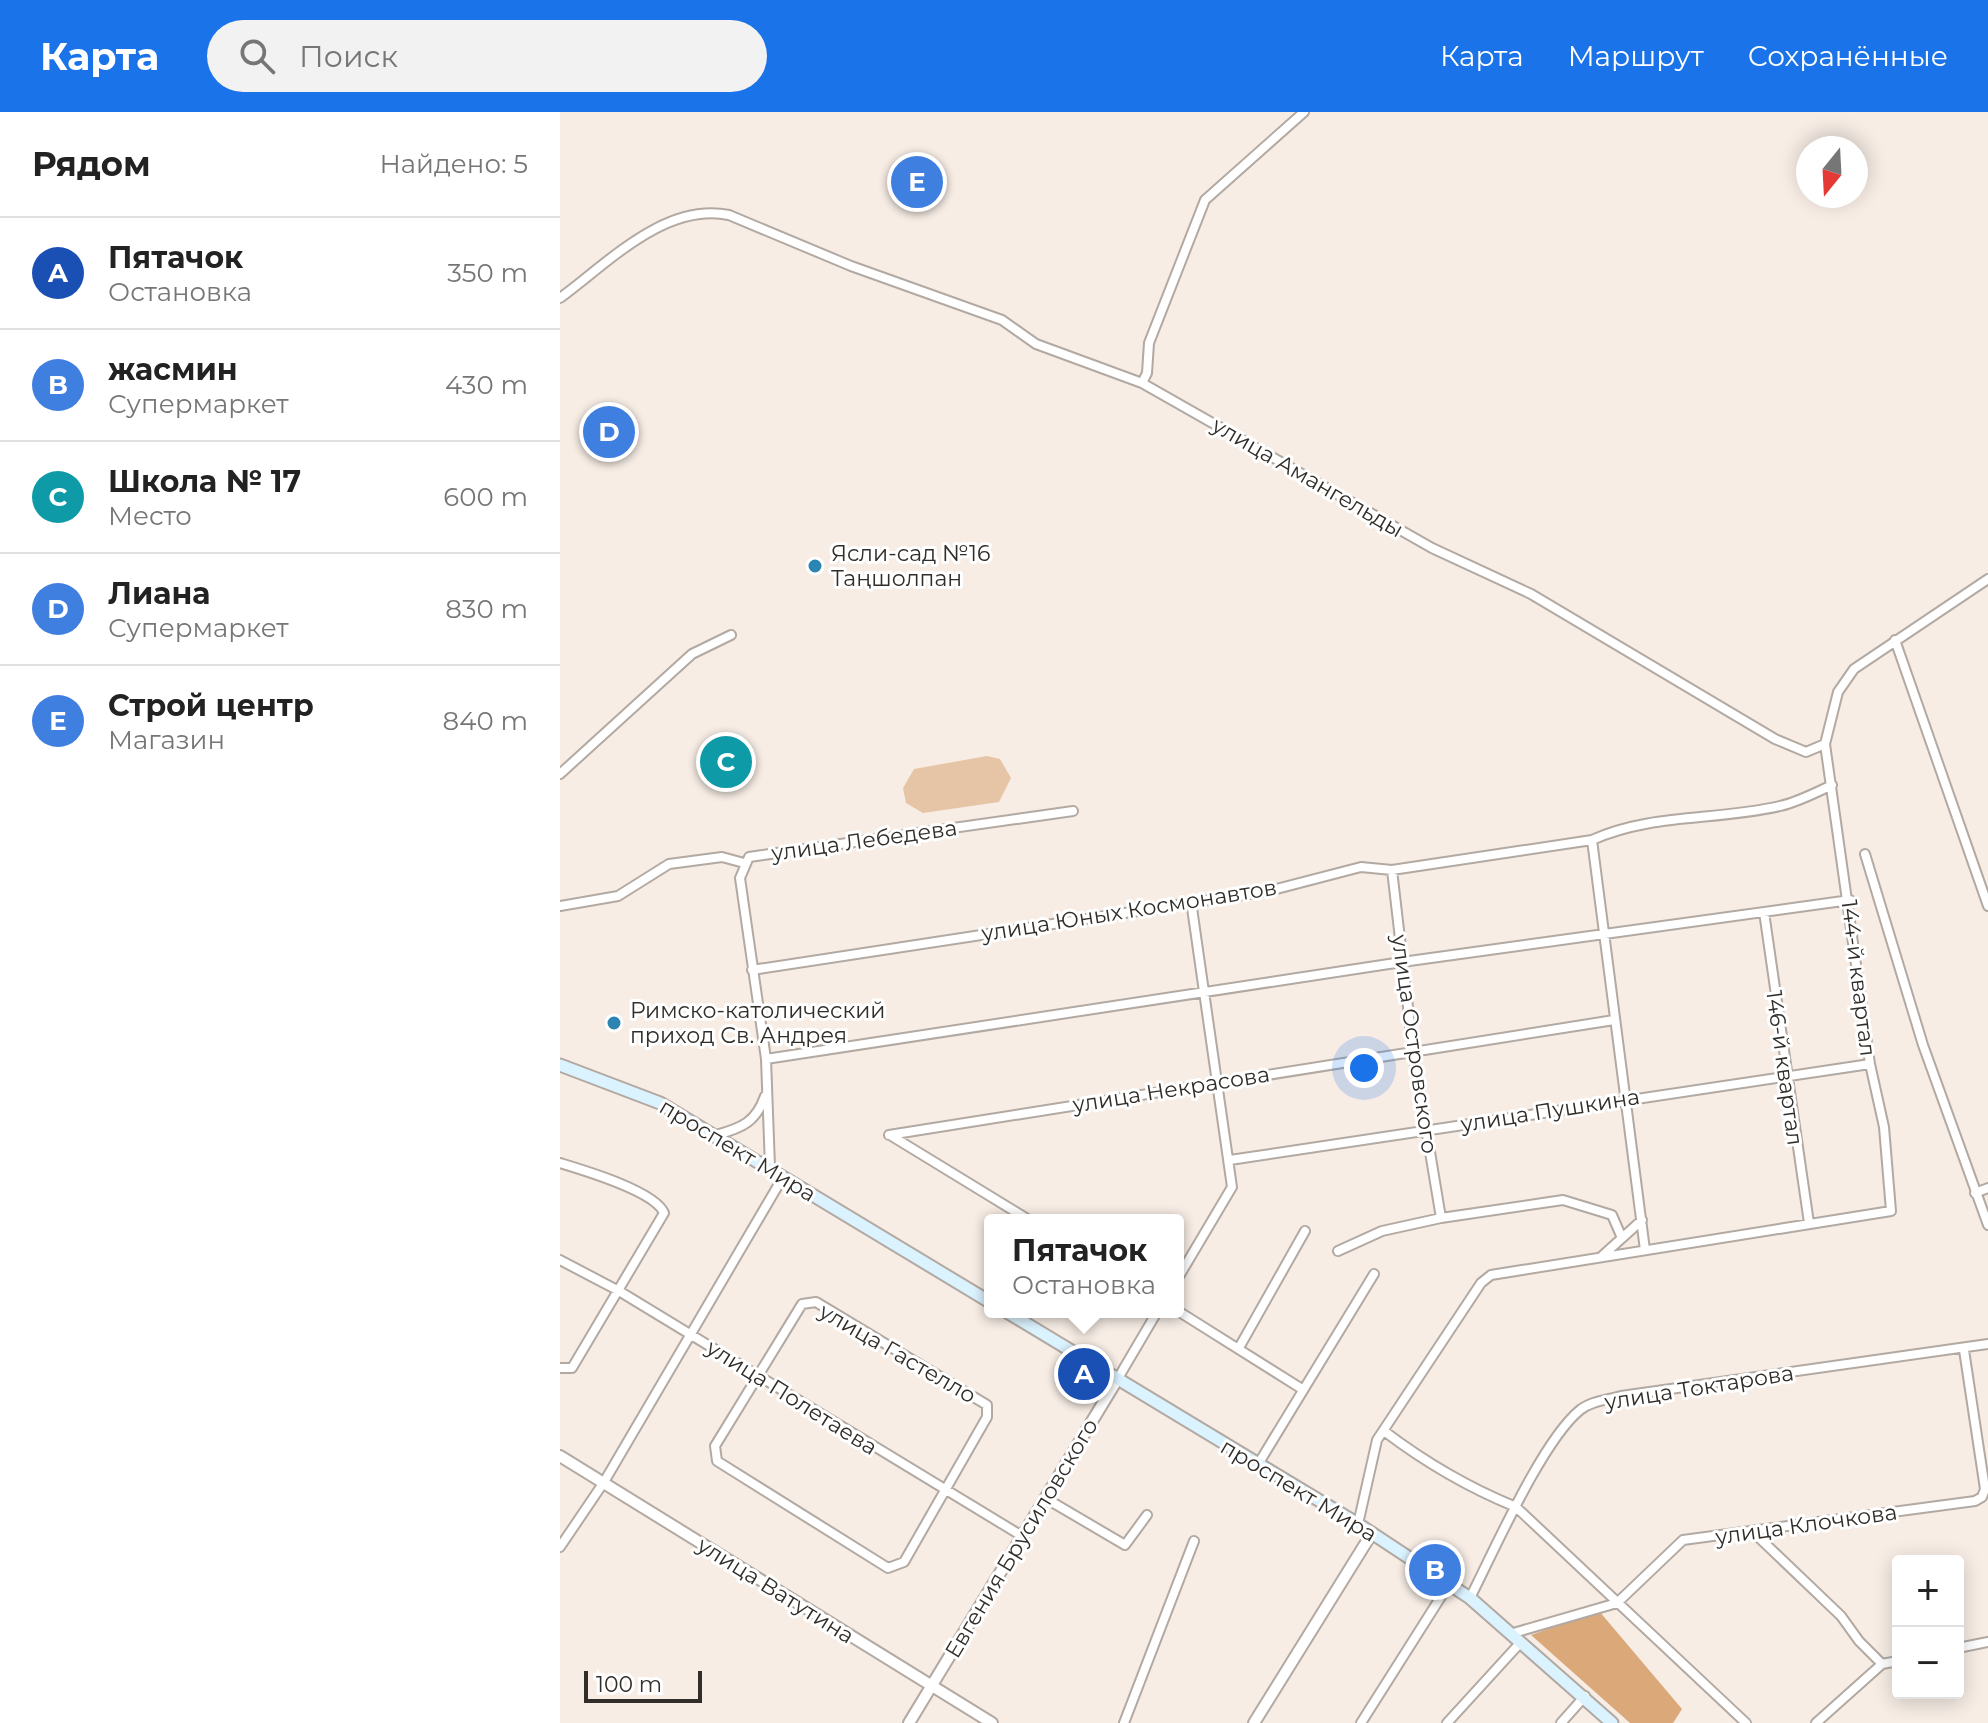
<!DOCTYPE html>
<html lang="ru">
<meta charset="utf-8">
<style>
:root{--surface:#fff;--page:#f2f2f2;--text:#222;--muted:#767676;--line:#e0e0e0;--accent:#1a73e8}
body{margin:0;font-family:Montserrat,sans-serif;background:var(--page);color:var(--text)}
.controls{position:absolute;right:24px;bottom:24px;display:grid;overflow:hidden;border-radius:8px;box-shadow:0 4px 20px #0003}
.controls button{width:72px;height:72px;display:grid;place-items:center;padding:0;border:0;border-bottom:2px solid var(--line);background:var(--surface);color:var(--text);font:40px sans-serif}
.compass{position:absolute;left:1236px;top:24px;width:72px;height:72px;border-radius:50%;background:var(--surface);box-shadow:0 4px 20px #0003;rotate:198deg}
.scale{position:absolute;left:24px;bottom:20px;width:118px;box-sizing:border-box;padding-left:8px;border:4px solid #312e2a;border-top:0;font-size:22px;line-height:28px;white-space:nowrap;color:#312e2a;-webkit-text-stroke:6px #fff;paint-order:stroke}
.you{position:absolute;left:804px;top:956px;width:28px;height:28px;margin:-20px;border:6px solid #fff;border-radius:50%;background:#1a73e8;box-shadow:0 0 0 12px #1a73e833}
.badge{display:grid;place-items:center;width:52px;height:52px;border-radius:50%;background:var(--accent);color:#fff;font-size:26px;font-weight:700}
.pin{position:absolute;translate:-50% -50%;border:4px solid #fff;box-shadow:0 2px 8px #0006}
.popup{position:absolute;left:424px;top:1102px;width:200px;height:104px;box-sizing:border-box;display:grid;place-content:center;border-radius:8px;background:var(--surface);filter:drop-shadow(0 2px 6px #0005);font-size:26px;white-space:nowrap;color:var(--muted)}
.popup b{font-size:30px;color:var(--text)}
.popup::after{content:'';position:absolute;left:50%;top:100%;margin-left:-16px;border:16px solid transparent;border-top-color:var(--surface)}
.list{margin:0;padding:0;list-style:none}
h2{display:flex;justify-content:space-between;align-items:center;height:104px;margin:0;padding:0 32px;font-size:34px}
h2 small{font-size:26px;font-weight:400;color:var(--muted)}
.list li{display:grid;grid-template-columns:52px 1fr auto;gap:24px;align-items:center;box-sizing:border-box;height:112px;padding:0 32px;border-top:2px solid var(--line)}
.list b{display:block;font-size:30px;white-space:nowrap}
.list p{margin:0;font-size:26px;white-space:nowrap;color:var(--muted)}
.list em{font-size:26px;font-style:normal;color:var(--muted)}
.icon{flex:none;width:44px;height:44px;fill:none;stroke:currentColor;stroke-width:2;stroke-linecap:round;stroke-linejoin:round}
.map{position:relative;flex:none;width:1428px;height:1611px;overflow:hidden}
header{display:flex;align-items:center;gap:48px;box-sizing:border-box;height:112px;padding:0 40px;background:var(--accent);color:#fff}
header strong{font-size:38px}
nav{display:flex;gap:44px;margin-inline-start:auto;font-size:28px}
.search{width:560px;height:72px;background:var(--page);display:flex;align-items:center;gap:20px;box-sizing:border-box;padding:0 28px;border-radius:44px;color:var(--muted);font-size:30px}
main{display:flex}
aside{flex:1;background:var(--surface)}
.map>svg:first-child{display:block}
.green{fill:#e6c4a6}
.forest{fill:#dba87a}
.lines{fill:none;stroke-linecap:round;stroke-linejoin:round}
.minor-casing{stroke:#b2a9a2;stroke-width:12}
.tertiary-casing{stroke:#b2a9a2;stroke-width:14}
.secondary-casing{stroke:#b2a9a2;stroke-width:15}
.minor{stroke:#fff;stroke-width:8}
.tertiary{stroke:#fff;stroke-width:10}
.secondary{stroke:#dbf2ff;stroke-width:11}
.poi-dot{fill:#2b84b2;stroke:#fff;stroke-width:3}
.labels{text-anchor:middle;stroke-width:6;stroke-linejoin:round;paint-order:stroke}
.street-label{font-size:22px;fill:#312e2a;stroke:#fff}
.poi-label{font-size:22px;fill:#312e2a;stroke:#fff;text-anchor:start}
</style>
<header>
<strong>Карта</strong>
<div class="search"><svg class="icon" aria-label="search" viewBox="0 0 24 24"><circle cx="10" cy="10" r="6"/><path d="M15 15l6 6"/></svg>Поиск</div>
<nav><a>Карта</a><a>Маршрут</a><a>Сохранённые</a></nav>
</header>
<main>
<aside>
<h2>Рядом<small>Найдено: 5</small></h2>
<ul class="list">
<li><span class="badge" style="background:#1a4fb4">A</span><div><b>Пятачок</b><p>Остановка</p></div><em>350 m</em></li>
<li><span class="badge" style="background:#3f7fe0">B</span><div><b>жасмин</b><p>Супермаркет</p></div><em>430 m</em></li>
<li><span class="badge" style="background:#0f9aa8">C</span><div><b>Школа № 17</b><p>Место</p></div><em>600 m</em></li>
<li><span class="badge" style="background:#3f7fe0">D</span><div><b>Лиана</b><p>Супермаркет</p></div><em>830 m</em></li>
<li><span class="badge" style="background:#3f7fe0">E</span><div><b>Строй центр</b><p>Магазин</p></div><em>840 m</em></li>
</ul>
</aside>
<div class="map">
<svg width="1428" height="1611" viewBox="0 0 1428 1611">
<rect width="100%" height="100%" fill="#f7ede5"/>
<path class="green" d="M 427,644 L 440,647 L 451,666 L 439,690 L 363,701 L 346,691 L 343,676 L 354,657 Z"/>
<path class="forest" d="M 1039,1499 L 1122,1597 L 1113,1611 L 1070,1611 L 971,1523 Z"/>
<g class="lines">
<defs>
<path id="minor" d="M 0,186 C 48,151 105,90 169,103 L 291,154 L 442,208 L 476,232 L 582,271 L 872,436 L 971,482 L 1215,627 L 1246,640 L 1265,632 L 1278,580 L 1294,557 L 1428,467
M 582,271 L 587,261 L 589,231 L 645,88 L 744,0
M 1335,528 L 1428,794
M 0,662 L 132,542 L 171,523
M 1032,728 L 1085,1138
M 1305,742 L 1363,933 L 1428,1113
M 832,758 L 853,938 L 881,1106
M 0,794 L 58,784 L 109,752 L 162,745 L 184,751
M 1204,800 L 1249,1111
M 192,858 L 709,779 L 801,755 L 832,758 L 1032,728 C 1092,701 1157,709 1220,694 C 1238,690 1255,681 1272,673
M 206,947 L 842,850 L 1290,788
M 156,1023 C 182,1016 196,1010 205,984
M 329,1023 L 1054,908
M 330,1023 L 469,1108
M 670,1048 L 1310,952
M 0,1051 C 23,1058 95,1079 104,1101 L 12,1256 L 0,1256
M 210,1055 L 206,947 L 180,766 L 189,745 L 513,699
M 1415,1081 L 1428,1076
M 778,1139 L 822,1119 L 881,1106 L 1003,1088 L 1052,1103 L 1062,1126
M 1041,1145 L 1082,1108
M 0,1148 L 59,1179 L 462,1424
M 618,1166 L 672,1075 L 631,789
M 256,1190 L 427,1293 L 427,1305 L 344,1450 L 328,1456 L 157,1349 L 155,1334 L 242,1192 Z
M 618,1199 L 742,1277
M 680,1234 L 745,1119
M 557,1268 L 597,1200
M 824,1319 C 866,1351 907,1375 956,1395 L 1186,1611
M 697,1354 L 814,1162
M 485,1386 L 565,1433 L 587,1403
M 798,1412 L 817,1328 L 921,1171 L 931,1163 L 1331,1099 L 1324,1015 L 1310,952 L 1265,632
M 1192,1419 L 1281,1504 L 1299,1529 L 1322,1552
M 0,1435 L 44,1370 L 223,1065
M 910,1486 C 934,1439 982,1329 1020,1298 C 1031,1289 1047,1288 1061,1284 L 1428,1232
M 950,1522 L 1057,1491 L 1123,1428 L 1415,1389 L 1422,1385 L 1425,1377 L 1404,1238
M 1398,1536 L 1428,1530
M 564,1611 L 634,1429
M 801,1611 L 889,1472
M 887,1611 L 961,1530
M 1001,1611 L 1025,1584
M 1256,1611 L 1322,1552 L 1338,1549"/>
<path id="tertiary" d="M 0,1344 L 432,1611
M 349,1611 L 557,1268
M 694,1611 L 812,1421"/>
<path id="secondary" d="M 0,953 L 100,991 L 430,1190
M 447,1200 L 798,1412 L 910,1486 L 1052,1611"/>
</defs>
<use href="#minor" class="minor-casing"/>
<use href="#tertiary" class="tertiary-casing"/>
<use href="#secondary" class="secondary-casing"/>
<use href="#minor" class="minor"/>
<use href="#tertiary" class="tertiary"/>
<use href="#secondary" class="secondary"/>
</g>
<g class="poi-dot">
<circle cx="255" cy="454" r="8"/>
<circle cx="54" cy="911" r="8"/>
</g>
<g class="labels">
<g class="street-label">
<text transform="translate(748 365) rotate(30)" y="8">улица Амангельды</text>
<text transform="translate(304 728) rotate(-8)" y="8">улица Лебедева</text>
<text transform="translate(569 798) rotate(-9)" y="8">улица Юных Космонавтов</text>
<text transform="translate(1299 866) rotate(83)" y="8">144-й квартал</text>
<text transform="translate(855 932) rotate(82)" y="8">улица Островского</text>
<text transform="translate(1225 956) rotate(82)" y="8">146-й квартал</text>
<text transform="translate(611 977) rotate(-9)" y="8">улица Некрасова</text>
<text transform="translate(990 998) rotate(-9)" y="8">улица Пушкина</text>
<text transform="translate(178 1038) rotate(31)" y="8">проспект Мира</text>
<text transform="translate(338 1241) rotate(30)" y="8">улица Гастелло</text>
<text transform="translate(1139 1275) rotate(-9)" y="8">улица Токтарова</text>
<text transform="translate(232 1285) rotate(32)" y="8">улица Полетаева</text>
<text transform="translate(739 1378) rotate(31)" y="8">проспект Мира</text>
<text transform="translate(1246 1412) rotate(-8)" y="8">улица Клочкова</text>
<text transform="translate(461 1426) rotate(-59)" y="8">Евгения Брусиловского</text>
<text transform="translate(216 1478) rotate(32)" y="8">улица Ватутина</text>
</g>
<g class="poi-label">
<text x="271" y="449">Ясли-сад №16<tspan x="271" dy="25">Таңшолпан</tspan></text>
<text x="70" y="906">Римско-католический<tspan x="70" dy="25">приход Св. Андрея</tspan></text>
</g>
</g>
</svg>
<div class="controls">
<button>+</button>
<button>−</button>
</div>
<svg class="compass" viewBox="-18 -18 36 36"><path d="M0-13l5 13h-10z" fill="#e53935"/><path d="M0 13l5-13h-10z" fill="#767676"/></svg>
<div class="scale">100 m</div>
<div class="you"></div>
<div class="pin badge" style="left:524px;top:1262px;background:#1a4fb4">A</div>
<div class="popup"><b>Пятачок</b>Остановка</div>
<div class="pin badge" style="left:875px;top:1458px;background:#3f7fe0">B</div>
<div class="pin badge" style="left:166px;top:650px;background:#0f9aa8">C</div>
<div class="pin badge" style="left:49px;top:320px;background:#3f7fe0">D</div>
<div class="pin badge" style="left:357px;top:70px;background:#3f7fe0">E</div>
</div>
</main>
